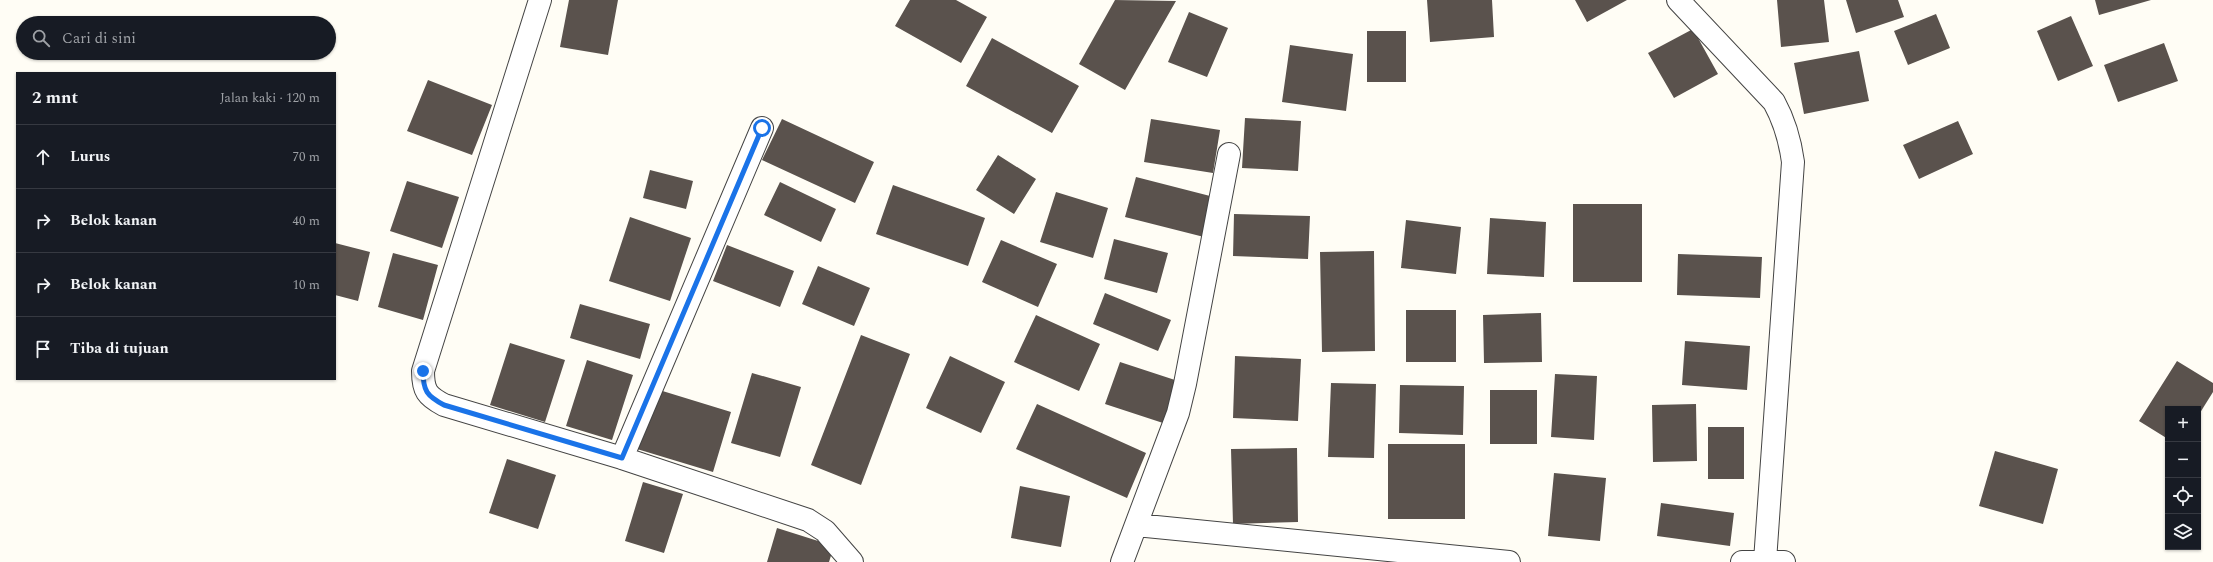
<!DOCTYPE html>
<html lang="id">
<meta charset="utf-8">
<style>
:root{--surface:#171b24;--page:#20242c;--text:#f1f3f6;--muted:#9ea1a6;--line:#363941}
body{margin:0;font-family:Spectral,serif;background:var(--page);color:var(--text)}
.controls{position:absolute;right:12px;bottom:12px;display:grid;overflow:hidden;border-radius:0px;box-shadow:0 1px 3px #0004}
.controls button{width:36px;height:36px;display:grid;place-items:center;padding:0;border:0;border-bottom:1px solid var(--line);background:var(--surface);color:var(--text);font:20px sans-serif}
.stop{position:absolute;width:12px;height:12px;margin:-9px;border:3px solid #1a73e8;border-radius:50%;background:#fff}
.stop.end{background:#1a73e8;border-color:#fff;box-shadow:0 1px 4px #0008}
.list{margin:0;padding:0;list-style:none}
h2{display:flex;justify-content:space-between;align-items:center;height:52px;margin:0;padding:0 16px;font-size:17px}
h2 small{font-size:13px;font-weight:400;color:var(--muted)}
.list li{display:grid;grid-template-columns:26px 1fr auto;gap:12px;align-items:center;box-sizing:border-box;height:64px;padding:0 16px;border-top:1px solid var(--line)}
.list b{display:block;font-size:15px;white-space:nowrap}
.list em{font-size:13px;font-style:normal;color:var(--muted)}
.icon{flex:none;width:22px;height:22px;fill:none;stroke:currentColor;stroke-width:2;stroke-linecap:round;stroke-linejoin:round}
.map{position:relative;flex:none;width:2213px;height:562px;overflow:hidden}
.search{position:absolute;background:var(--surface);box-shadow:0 1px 3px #0004;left:16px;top:16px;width:320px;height:44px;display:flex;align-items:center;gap:10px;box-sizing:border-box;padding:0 14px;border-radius:22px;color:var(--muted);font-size:15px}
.panel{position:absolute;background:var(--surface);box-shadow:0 1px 3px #0004;left:16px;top:72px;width:320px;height:308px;border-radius:0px}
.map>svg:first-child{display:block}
.building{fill:#5a524d}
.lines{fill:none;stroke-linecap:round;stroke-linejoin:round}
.street-casing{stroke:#444;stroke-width:24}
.street{stroke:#fff;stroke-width:22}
.route{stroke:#1a73e8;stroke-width:5}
</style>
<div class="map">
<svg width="2213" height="562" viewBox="0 0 2213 562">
<rect width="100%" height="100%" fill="#fffdf5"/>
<path class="building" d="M 569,0 L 618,0 L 608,55 L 560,47 Z
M 910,0 L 956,0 L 987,17 L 961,63 L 895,26 Z
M 1115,0 L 1176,1 L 1125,90 L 1079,64 Z
M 1427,0 L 1492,0 L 1494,37 L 1430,42 Z
M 1575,0 L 1627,0 L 1587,22 Z
M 1777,0 L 1824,0 L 1829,42 L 1781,47 Z
M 1846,0 L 1898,0 L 1904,17 L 1856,33 Z
M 2095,0 L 2151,0 L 2099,15 Z
M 1189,12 L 1228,28 L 1207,77 L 1168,62 Z
M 1936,14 L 1950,48 L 1908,65 L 1894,31 Z
M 2071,16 L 2093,66 L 2058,81 L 2037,31 Z
M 1693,29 L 1718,74 L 1674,98 L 1648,53 Z
M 1367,31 L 1406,31 L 1406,82 L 1367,82 Z
M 992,38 L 1079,86 L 1052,133 L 966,86 Z
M 2164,43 L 2178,81 L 2118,102 L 2104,65 Z
M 1290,45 L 1353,54 L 1346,111 L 1282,102 Z
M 1859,51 L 1869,101 L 1804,114 L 1794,63 Z
M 428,80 L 492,105 L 472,155 L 407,131 Z
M 1245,118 L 1301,121 L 1298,171 L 1242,168 Z
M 782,119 L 874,162 L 855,203 L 762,160 Z
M 1151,119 L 1220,130 L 1213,173 L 1144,162 Z
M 1958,121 L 1973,154 L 1919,179 L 1903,145 Z
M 998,155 L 1036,179 L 1014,214 L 976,190 Z
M 650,170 L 693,181 L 686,209 L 643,198 Z
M 1136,177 L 1214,197 L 1204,237 L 1125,217 Z
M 407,181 L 459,197 L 442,248 L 390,231 Z
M 780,182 L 836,209 L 821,242 L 764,215 Z
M 893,185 L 985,218 L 968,266 L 876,234 Z
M 1056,192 L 1108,208 L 1093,258 L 1040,242 Z
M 1573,204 L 1642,204 L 1642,282 L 1573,282 Z
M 1234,214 L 1310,216 L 1308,259 L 1233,256 Z
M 630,217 L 691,238 L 670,301 L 609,281 Z
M 1490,218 L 1546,222 L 1544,277 L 1487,274 Z
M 1406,220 L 1461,227 L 1456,274 L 1401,268 Z
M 1114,239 L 1168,253 L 1157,293 L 1104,279 Z
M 1001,240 L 1057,264 L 1038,307 L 982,282 Z
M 335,243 L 370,252 L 358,301 L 335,295 Z
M 727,245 L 794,271 L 780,307 L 713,281 Z
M 1374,251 L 1375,351 L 1322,352 L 1320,252 Z
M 393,253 L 438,265 L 423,320 L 378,307 Z
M 1678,254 L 1762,257 L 1760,298 L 1677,295 Z
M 818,266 L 870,288 L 854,326 L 802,304 Z
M 1105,293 L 1171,320 L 1158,351 L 1093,324 Z
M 580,304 L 650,324 L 640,359 L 570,338 Z
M 1406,310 L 1456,310 L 1456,362 L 1406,362 Z
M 1541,313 L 1542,362 L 1484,363 L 1483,315 Z
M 1036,315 L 1100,344 L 1079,391 L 1014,362 Z
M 861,335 L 910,354 L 861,485 L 811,465 Z
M 1685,341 L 1750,346 L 1747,390 L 1682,385 Z
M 510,343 L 565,360 L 545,422 L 490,405 Z
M 950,356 L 1005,382 L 981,433 L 926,408 Z
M 1235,356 L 1301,359 L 1298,421 L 1233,418 Z
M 587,360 L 633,375 L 612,440 L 566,426 Z
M 2177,361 L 2213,383 L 2213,392 L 2198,416 L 2198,409 L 2168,409 L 2168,439 L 2139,421 Z
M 1120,362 L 1178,381 L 1163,423 L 1105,404 Z
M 752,373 L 801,387 L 780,457 L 731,443 Z
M 1555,374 L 1597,376 L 1594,440 L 1551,437 Z
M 1331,383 L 1376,384 L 1374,458 L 1328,457 Z
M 1400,385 L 1464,386 L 1463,435 L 1399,433 Z
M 656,389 L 731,412 L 713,472 L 637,449 Z
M 1490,390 L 1537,390 L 1537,444 L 1490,444 Z
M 1037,404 L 1146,453 L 1127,498 L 1016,449 Z
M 1696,404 L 1697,461 L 1653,462 L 1652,405 Z
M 1708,427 L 1744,427 L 1744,479 L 1708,479 Z
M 1388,444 L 1465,444 L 1465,519 L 1388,519 Z
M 1297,448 L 1298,522 L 1233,524 L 1231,449 Z
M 1995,451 L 2058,469 L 2043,524 L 1979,506 Z
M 507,459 L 556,475 L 538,529 L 489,513 Z
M 1554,473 L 1606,478 L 1600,541 L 1548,536 Z
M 643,482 L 683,494 L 664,553 L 625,541 Z
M 1020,486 L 1070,496 L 1061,547 L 1011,538 Z
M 1661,503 L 1734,513 L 1730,546 L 1657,536 Z
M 777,528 L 834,546 L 829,562 L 767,562 Z"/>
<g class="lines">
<defs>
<path id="street" d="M 540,0 L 423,371 C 423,391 427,396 444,405 L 622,458 L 808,520 L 825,531 L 852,562
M 1678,0 L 1774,102 C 1785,122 1790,140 1793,162 L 1765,561
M 622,458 L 762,128
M 1136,525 L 1509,562
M 1122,562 L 1178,413 L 1185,384 L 1229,154
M 1742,562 L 1784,562"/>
</defs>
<use href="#street" class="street-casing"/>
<use href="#street" class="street"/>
</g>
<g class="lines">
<path class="route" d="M 423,371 C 423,391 427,396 444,405 L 622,458 L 762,128"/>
</g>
</svg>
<div class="controls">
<button>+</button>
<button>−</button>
<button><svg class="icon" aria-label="locate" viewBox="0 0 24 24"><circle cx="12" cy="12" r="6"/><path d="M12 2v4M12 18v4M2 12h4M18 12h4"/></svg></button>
<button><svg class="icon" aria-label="layers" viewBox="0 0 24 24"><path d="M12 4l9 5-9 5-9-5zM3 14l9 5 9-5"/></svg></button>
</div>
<div class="stop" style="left:762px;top:128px"></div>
<div class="stop end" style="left:423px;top:371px"></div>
<div class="search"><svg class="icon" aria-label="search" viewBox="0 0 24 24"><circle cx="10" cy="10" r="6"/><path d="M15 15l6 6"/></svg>Cari di sini</div>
<section class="panel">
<h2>2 mnt<small>Jalan kaki · 120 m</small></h2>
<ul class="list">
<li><svg class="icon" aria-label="ahead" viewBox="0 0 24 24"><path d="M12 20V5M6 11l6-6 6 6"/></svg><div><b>Lurus</b></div><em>70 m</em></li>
<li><svg class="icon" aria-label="right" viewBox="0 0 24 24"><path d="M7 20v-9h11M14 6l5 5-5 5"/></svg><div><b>Belok kanan</b></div><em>40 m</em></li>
<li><svg class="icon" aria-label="right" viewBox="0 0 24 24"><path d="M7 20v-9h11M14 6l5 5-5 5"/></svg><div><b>Belok kanan</b></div><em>10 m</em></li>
<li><svg class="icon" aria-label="arrive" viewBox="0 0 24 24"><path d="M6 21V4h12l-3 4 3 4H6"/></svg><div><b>Tiba di tujuan</b></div></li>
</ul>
</section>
</div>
